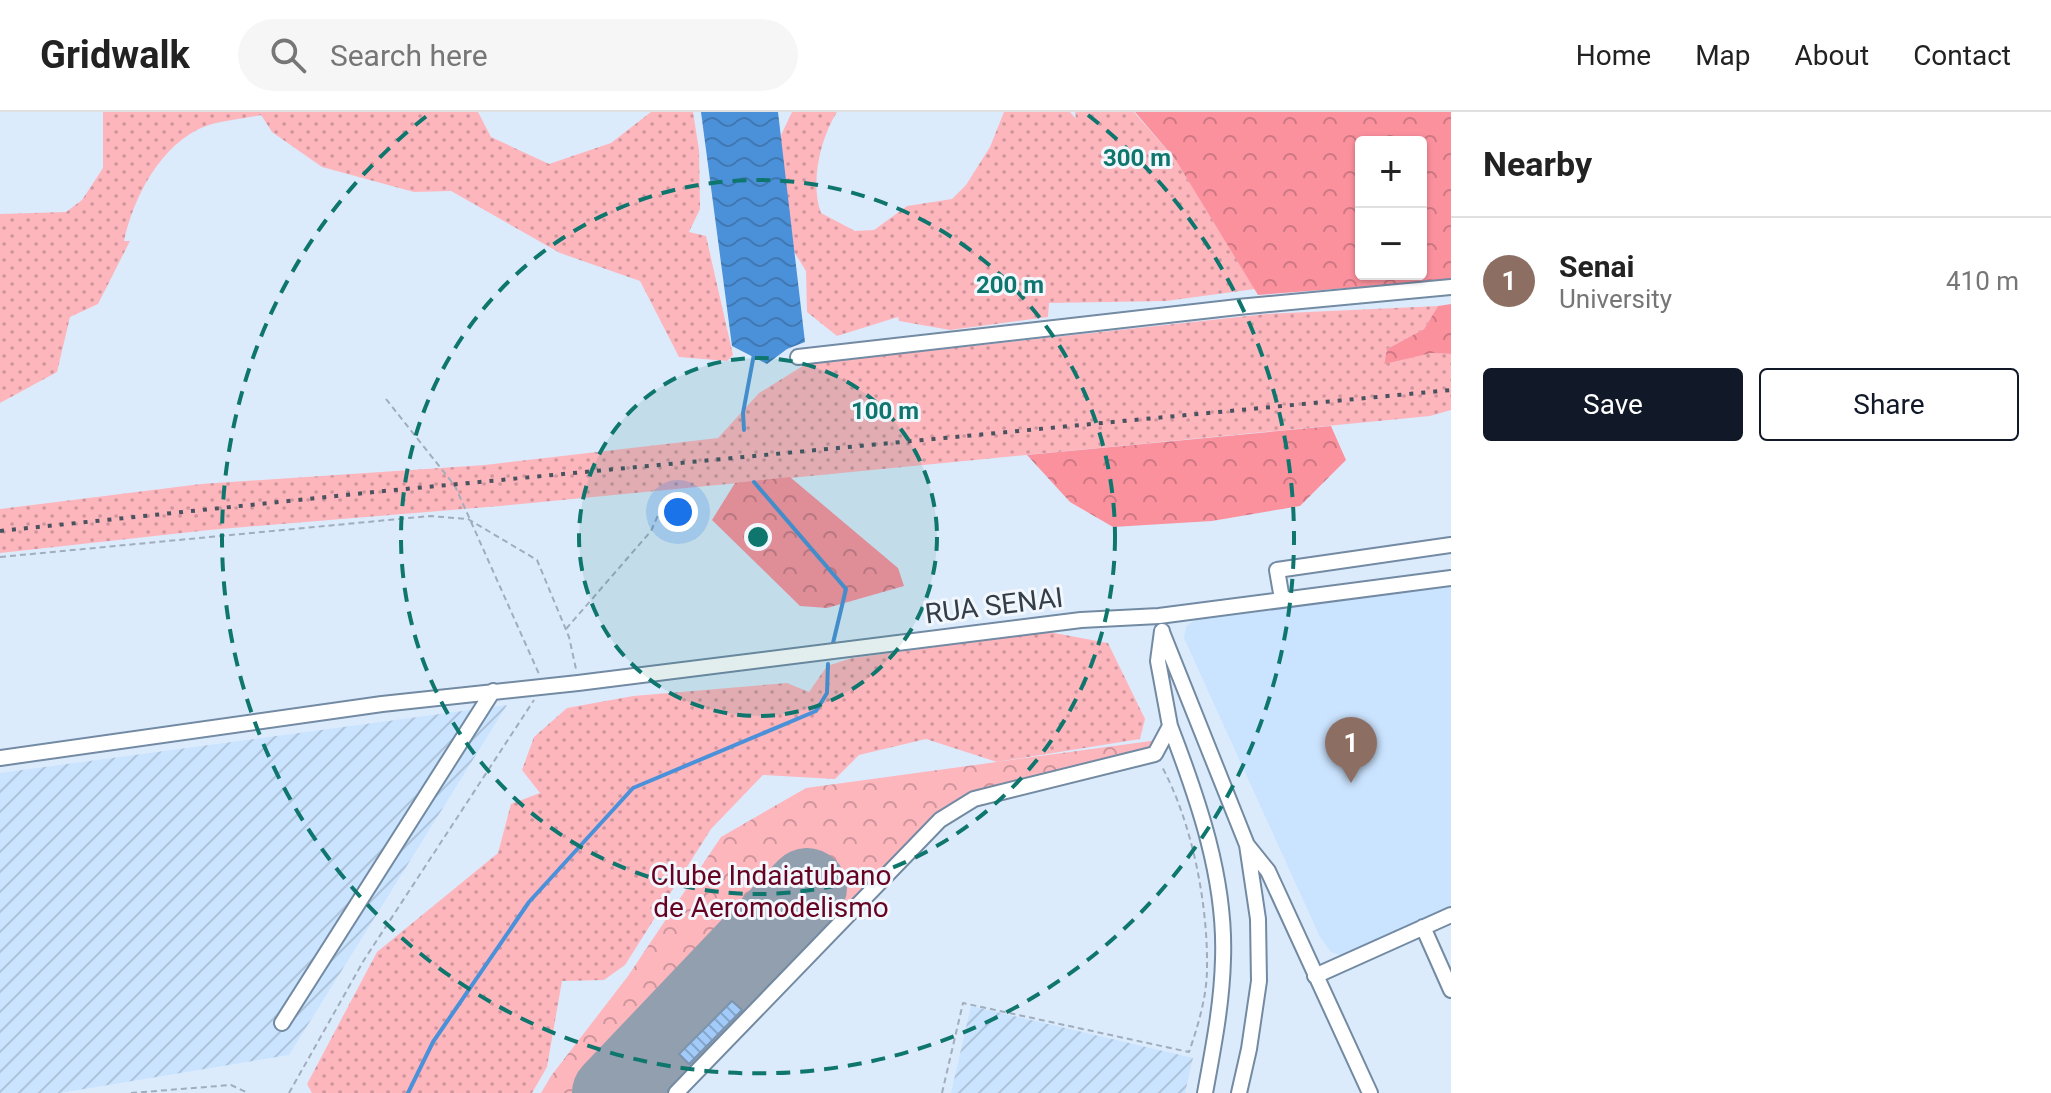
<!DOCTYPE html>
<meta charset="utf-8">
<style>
:root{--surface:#fff;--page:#f6f6f6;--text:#222;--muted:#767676;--line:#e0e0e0;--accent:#111827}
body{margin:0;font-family:Roboto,sans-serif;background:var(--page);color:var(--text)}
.controls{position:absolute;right:24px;top:24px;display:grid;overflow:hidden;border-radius:8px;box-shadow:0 2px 6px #0004}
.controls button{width:72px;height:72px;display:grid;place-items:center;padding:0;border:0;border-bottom:2px solid var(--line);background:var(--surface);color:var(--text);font:40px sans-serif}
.you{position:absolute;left:678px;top:400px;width:28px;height:28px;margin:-20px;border:6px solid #fff;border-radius:50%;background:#1a73e8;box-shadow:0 0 0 12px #1a73e833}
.badge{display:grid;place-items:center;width:52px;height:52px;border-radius:50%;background:var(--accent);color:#fff;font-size:26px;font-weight:700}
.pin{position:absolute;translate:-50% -66px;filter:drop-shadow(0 2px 4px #0008)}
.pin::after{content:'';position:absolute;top:42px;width:28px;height:24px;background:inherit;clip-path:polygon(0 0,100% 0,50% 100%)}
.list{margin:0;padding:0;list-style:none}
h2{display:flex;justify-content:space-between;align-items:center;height:104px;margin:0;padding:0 32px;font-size:34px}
h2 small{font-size:26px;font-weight:400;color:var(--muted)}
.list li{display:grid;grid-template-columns:52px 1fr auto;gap:24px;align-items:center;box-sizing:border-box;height:128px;padding:0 32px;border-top:2px solid var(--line)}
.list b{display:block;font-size:30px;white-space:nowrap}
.list p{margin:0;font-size:26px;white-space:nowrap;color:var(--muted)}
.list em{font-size:26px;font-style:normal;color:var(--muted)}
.actions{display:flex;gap:16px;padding:24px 32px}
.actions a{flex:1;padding:18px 0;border:2px solid var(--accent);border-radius:8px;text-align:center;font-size:28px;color:var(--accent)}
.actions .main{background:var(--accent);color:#fff}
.icon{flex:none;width:44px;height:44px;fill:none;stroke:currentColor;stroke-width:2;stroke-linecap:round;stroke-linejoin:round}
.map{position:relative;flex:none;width:1451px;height:981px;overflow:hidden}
header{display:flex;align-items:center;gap:48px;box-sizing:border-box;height:112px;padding:0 40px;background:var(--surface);border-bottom:2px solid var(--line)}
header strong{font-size:38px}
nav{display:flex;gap:44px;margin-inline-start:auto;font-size:28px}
.search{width:560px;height:72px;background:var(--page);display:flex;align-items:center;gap:20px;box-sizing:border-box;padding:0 28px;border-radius:44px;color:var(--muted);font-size:30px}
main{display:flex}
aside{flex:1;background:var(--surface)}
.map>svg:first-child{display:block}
.built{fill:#cae3fe}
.industrial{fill:url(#industrial-furrows)}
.grass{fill:url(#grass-dots)}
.forest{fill:url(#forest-crowns);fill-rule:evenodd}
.park{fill:url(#park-crowns)}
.water{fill:url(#water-waves)}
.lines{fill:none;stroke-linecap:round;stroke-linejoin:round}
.stream{stroke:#4b91d9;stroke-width:4}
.runway{stroke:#929fae;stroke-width:80}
.building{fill:url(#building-back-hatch);stroke:#7d94ae;stroke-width:2}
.minor-casing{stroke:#738aa3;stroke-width:18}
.path{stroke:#9fadbc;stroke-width:2;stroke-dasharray:6 4;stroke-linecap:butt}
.minor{stroke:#fff;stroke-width:14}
.rail{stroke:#49535f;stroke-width:4;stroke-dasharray:4 8;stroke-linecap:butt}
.ring{fill:none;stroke:#0f766e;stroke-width:4;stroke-dasharray:14 10}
.labels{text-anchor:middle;stroke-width:6;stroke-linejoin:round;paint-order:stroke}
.street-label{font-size:28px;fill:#343e49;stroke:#f2f7fd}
.park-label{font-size:28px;fill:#660321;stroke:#f2f7fd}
.centre{fill:#0f766e;stroke:#f2f7fd;stroke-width:4}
.ring-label{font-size:24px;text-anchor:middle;font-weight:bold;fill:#0f766e;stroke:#f2f7fd;stroke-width:6;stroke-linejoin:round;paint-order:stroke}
</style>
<header>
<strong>Gridwalk</strong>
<div class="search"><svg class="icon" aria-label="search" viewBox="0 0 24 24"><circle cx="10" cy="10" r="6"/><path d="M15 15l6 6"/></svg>Search here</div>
<nav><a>Home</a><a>Map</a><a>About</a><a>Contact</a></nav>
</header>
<main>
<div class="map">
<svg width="1451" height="981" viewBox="0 0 1451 981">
<defs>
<pattern id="industrial-furrows" width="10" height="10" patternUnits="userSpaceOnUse" patternTransform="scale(2)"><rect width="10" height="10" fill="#cae3fe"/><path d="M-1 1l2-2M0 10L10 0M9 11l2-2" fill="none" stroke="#aec4db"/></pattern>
<pattern id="grass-dots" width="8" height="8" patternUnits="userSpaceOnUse" patternTransform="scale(2)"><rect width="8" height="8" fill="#feb6bd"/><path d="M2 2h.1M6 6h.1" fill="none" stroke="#ce959c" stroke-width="1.8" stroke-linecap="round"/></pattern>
<pattern id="forest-crowns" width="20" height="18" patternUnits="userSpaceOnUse" patternTransform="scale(2)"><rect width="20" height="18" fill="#fc919e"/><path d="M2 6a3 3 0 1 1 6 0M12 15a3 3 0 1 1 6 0" fill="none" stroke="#cd7883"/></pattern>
<pattern id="park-crowns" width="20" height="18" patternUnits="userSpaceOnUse" patternTransform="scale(2)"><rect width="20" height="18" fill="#feb6bd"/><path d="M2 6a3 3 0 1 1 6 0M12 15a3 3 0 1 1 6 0" fill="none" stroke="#ce959c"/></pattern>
<pattern id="water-waves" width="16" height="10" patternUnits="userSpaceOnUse" patternTransform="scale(2)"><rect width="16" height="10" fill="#4b91d9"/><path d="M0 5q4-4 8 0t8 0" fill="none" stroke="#3f78b2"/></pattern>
<pattern id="building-back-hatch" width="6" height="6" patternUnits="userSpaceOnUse" patternTransform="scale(2)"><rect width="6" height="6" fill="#a2cbf9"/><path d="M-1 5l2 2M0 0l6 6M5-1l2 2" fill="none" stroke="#85a6cc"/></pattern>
</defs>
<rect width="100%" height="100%" fill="#dcebfc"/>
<path class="built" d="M 1451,474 L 1451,795 L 1343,844 L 1331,840 L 1320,825 L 1184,526 L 1186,514 L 1201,504 Z"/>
<path class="industrial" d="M 507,593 L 289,943 L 60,981 L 0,981 L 0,661 Z
M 971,894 L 1193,946 L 1185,981 L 951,981 Z"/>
<path class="grass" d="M 103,0 L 478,0 L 491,25 L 549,52 L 611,31 L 651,0 L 693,0 L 699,38 L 700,97 L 689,120 L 706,124 L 733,243 L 727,249 L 679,245 L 640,169 L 560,141 L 451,79 L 414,80 L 322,55 L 272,20 L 261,3 C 243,7 224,8 206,14 C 161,31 133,86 124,129 L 130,129 L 98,192 L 70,205 L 57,260 L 0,291 L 0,102 L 66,100 L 82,88 L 103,56 Z
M 792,0 L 837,0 C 820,27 810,71 821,101 L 855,119 L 874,118 L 907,94 L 952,87 L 966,73 L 990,35 L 1004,0 L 1070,0 L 1076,7 L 1075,0 L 1134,0 L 1175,47 L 1255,177 L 1166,189 L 1049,191 L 1048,205 L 950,218 L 899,209 L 898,205 L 837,224 L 807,200 L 806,159 L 793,138 L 780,25 Z
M 1438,194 L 1424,217 L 1387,237 L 1384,251 L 1432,241 L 1451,242 L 1451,298 L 1430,304 L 500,394 L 209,418 L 0,441 L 0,397 L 201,372 L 485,353 L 718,326 L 759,281 L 806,252 L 1266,202 Z
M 1049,520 L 1108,531 L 1145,607 L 1140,627 L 997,650 L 926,627 L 859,643 L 835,667 L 763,663 L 711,717 L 625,853 L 604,868 L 562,869 L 547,955 L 532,981 L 312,981 L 307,972 L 377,840 L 498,741 L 511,692 L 540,681 L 522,658 L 534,625 L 567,596 L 633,584 L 787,571 L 809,580 L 827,554 L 852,546 Z"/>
<path class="forest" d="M 1135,0 L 1451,0 L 1451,168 L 1258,183 L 1175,47 ZM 1361,30 L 1421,30 L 1421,162 L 1361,162 Z
M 1451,192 L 1451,242 L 1432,241 L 1384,252 L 1387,237 L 1424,217 L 1438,194 Z
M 1331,314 L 1346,348 L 1300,394 L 1212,409 L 1113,415 L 1070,390 L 1027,343 Z
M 790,365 L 898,456 L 904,474 L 827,496 L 800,494 L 712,408 L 735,371 Z"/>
<path class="park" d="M 1158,628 L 1155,642 L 974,687 L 940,708 L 675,981 L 541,981 L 551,964 L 628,864 L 721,725 L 806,676 Z"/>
<path class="water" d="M 701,0 L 778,0 L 805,230 L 787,237 L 767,252 L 732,234 Z"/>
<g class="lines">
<path class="stream" d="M 744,318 L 743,301 L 754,242
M 754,370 L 846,477 L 833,531
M 408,981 L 433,930 L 529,790 L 633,676 L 816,599 L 827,581 L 828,552"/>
<path class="runway" d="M 612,981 L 807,776"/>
</g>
<path class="building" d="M 732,889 L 742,898 L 689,952 L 679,942 Z"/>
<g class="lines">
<defs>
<path id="minor" d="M 798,245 L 1238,195 L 1451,175
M 1282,487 L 1277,458 L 1451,433
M 1162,520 L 1247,733 L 1258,807 L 1259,869 L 1249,937 L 1239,981
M 1170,614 C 1198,687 1226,767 1223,847 C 1222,892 1213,937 1205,981
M 0,646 L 382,592 L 578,571 L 1081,508 L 1159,504 L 1451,466
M 1247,733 L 1268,759 L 1370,981
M 1423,815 L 1451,878
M 1315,864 L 1451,803
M 282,911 L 493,579
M 676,981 L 940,708 L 974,687 L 1155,642 L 1170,614 L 1158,549 L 1162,519"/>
</defs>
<use href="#minor" class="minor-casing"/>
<path class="path" d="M 386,287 L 455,374 L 539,562
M 0,445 L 430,404 L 468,407 L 537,448 L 569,525 L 576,557
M 566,517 L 651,419 L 667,383
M 131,981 L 231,973 L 248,981
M 289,981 L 364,848 L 534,588
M 942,981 L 963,891 L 1189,940 C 1198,914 1207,884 1207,856 C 1208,792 1192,709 1161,653"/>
<use href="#minor" class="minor"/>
<path class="rail" d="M 0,419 L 384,379 L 1451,278"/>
</g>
<circle cx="758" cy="425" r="179" fill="#0f766e" fill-opacity=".12"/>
<g class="ring">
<circle cx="758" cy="425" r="179"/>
<circle cx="758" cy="425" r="357"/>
<path d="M1088 3A536 536 0 1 1 428 3"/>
</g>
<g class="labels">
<g class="street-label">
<text transform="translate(994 493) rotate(-7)" y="10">RUA SENAI</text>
</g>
<g class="park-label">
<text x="771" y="773">Clube Indaiatubano<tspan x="771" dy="32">de Aeromodelismo</tspan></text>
</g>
</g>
<circle cx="758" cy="425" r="12" class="centre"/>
<g class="ring-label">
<text x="1137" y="54">300 m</text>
<text x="1010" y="181">200 m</text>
<text x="885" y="307">100 m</text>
</g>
</svg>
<div class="controls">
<button>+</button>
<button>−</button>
</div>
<div class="you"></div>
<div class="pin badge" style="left:1351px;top:671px;background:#8d6e63">1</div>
</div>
<aside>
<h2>Nearby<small></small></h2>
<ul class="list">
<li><span class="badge" style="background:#8d6e63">1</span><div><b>Senai</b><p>University</p></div><em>410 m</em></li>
</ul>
<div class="actions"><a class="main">Save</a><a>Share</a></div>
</aside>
</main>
